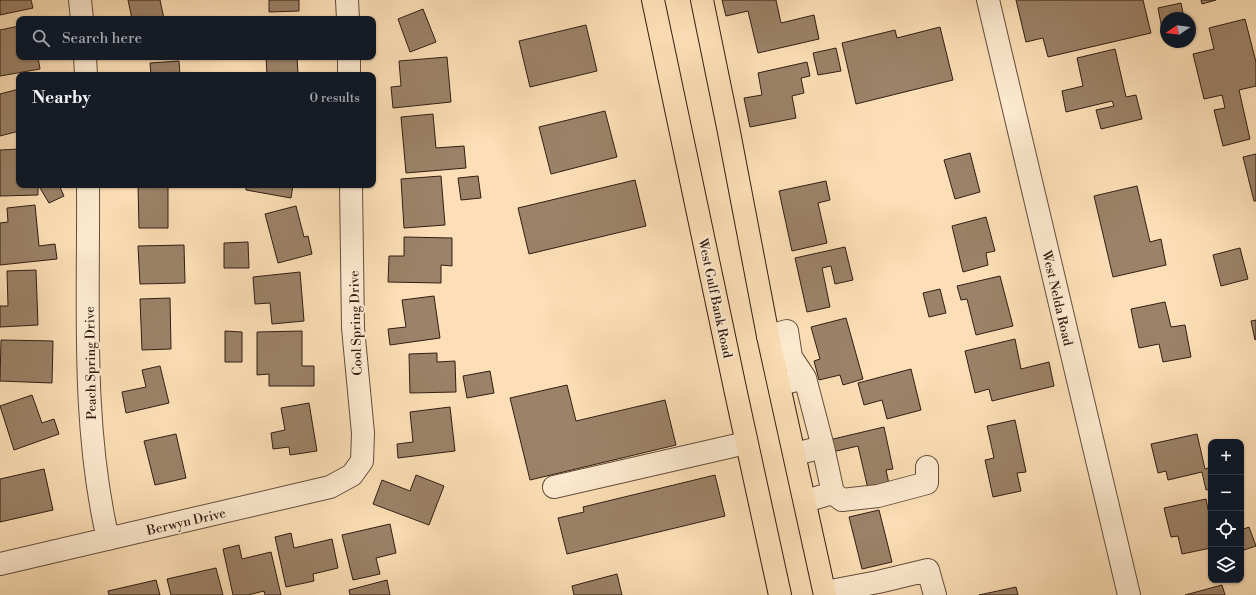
<!DOCTYPE html>
<meta charset="utf-8">
<style>
:root{--surface:#171b24;--page:#20242c;--text:#f1f3f6;--muted:#9ea1a6;--line:#363941}
body{margin:0;font-family:"Libre Bodoni",serif;background:var(--page);color:var(--text)}
.controls{position:absolute;right:12px;bottom:12px;display:grid;overflow:hidden;border-radius:8px;box-shadow:0 1px 3px #0004}
.controls button{width:36px;height:36px;display:grid;place-items:center;padding:0;border:0;border-bottom:1px solid var(--line);background:var(--surface);color:var(--text);font:20px sans-serif}
.compass{position:absolute;left:1160px;top:12px;width:36px;height:36px;border-radius:50%;background:var(--surface);box-shadow:0 1px 3px #0004;rotate:257deg}
.list{margin:0;padding:0;list-style:none}
h2{display:flex;justify-content:space-between;align-items:center;height:52px;margin:0;padding:0 16px;font-size:17px}
h2 small{font-size:13px;font-weight:400;color:var(--muted)}
.icon{flex:none;width:22px;height:22px;fill:none;stroke:currentColor;stroke-width:2;stroke-linecap:round;stroke-linejoin:round}
.map{position:relative;flex:none;width:1256px;height:595px;overflow:hidden}
.search{position:absolute;background:var(--surface);box-shadow:0 1px 3px #0004;left:16px;top:16px;width:360px;height:44px;display:flex;align-items:center;gap:10px;box-sizing:border-box;padding:0 14px;border-radius:8px;color:var(--muted);font-size:15px}
.panel{position:absolute;background:var(--surface);box-shadow:0 1px 3px #0004;left:16px;top:72px;width:360px;height:116px;border-radius:8px}
.map>svg:first-child{display:block}
.building{fill:#9b8268;stroke:#321d14}
.lines{fill:none;stroke-linecap:round;stroke-linejoin:round}
.minor-casing{stroke:#644e3c;stroke-width:24}
.major-casing{stroke:#321d14;stroke-width:24}
.minor{stroke:#fdead0;stroke-width:22}
.major{stroke:#fcdfb6;stroke-width:22}
.labels{text-anchor:middle;stroke-width:4;stroke-linejoin:round;paint-order:stroke}
.street-label{font-size:13px;fill:#321d14;stroke:#fdead0}
</style>
<div class="map">
<svg width="1256" height="595" viewBox="0 0 1256 595">
<rect width="100%" height="100%" fill="#fcdfb6"/>
<filter id="stains"><feTurbulence type="fractalNoise" baseFrequency=".005" numOctaves="4"/><feColorMatrix values="0 0 0 0 .2 0 0 0 0 .09 0 0 0 0 .02 0 0 0 .5 -.17"/></filter>
<radialGradient id="worn" r=".72"><stop offset=".6" stop-color="#630" stop-opacity="0"/><stop offset="1" stop-color="#630" stop-opacity=".3"/></radialGradient>
<path class="building" d="M 0,0 L 31,0 L 33,8 L 0,15 Z
M 128,0 L 160,0 L 164,19 L 132,19 Z
M 269,0 L 299,0 L 299,11 L 269,12 Z
M 722,0 L 776,0 L 781,23 L 814,15 L 819,39 L 758,53 L 748,11 L 726,16 Z
M 1016,0 L 1143,0 L 1151,33 L 1048,57 L 1043,38 L 1026,42 Z
M 1201,0 L 1216,0 L 1202,4 Z
M 1181,3 L 1184,18 L 1166,18 L 1166,28 L 1162,29 L 1158,8 Z
M 423,9 L 436,42 L 410,52 L 398,19 Z
M 1245,19 L 1256,62 L 1256,86 L 1239,90 L 1250,139 L 1223,146 L 1214,110 L 1225,108 L 1222,95 L 1204,99 L 1193,54 L 1214,49 L 1209,28 Z
M 586,25 L 597,71 L 530,87 L 519,41 Z
M 19,26 L 19,57 L 38,57 L 40,69 L 0,76 L 0,30 Z
M 940,27 L 953,80 L 856,104 L 842,43 L 895,30 L 897,38 Z
M 836,48 L 841,71 L 818,75 L 813,53 Z
M 1115,49 L 1126,97 L 1136,95 L 1142,119 L 1101,129 L 1096,110 L 1114,106 L 1112,101 L 1066,112 L 1062,91 L 1083,86 L 1077,58 Z
M 266,57 L 297,57 L 298,74 L 267,75 Z
M 447,57 L 451,102 L 393,108 L 391,87 L 401,86 L 399,61 Z
M 179,61 L 180,75 L 151,75 L 150,63 Z
M 807,62 L 810,76 L 801,78 L 804,93 L 792,96 L 796,118 L 750,127 L 744,98 L 762,95 L 758,73 Z
M 19,89 L 19,131 L 0,136 L 0,94 Z
M 605,111 L 617,157 L 551,174 L 539,127 Z
M 433,114 L 436,148 L 464,146 L 466,168 L 406,173 L 401,117 Z
M 19,149 L 19,185 L 38,185 L 38,195 L 0,196 L 0,150 Z
M 970,153 L 980,192 L 955,199 L 944,160 Z
M 1256,154 L 1256,201 L 1254,201 L 1243,157 Z
M 441,176 L 445,225 L 404,228 L 401,179 Z
M 478,176 L 481,198 L 461,200 L 458,178 Z
M 635,180 L 646,226 L 529,254 L 518,208 Z
M 826,181 L 830,200 L 818,203 L 827,243 L 792,251 L 779,191 Z
M 45,185 L 59,185 L 64,196 L 49,203 L 40,188 Z
M 138,185 L 168,185 L 168,228 L 139,228 Z
M 246,185 L 293,185 L 291,198 L 246,190 Z
M 1137,186 L 1150,242 L 1161,239 L 1166,265 L 1113,277 L 1094,196 Z
M 35,205 L 39,246 L 55,244 L 57,259 L 0,265 L 0,223 L 8,222 L 7,208 Z
M 296,206 L 304,237 L 308,236 L 312,254 L 278,263 L 265,214 Z
M 986,217 L 995,251 L 986,253 L 988,265 L 963,272 L 952,226 Z
M 404,237 L 452,238 L 452,266 L 441,265 L 441,283 L 388,282 L 389,256 L 404,256 Z
M 248,242 L 249,268 L 224,268 L 224,243 Z
M 184,245 L 185,283 L 140,284 L 138,246 Z
M 845,247 L 853,280 L 835,284 L 831,266 L 822,268 L 830,307 L 807,312 L 795,258 Z
M 1240,248 L 1248,279 L 1221,286 L 1213,255 Z
M 36,270 L 38,325 L 0,327 L 0,306 L 8,306 L 7,271 Z
M 300,272 L 304,321 L 272,324 L 270,303 L 255,304 L 253,277 Z
M 1000,276 L 1013,326 L 976,335 L 967,299 L 961,300 L 957,286 Z
M 940,289 L 946,313 L 929,317 L 923,293 Z
M 434,296 L 440,338 L 390,345 L 388,329 L 406,327 L 402,300 Z
M 170,298 L 171,349 L 142,350 L 140,299 Z
M 1165,302 L 1171,327 L 1185,325 L 1191,357 L 1163,362 L 1159,344 L 1139,348 L 1131,309 Z
M 846,318 L 863,379 L 843,385 L 840,375 L 819,380 L 814,361 L 820,359 L 811,327 Z
M 1256,320 L 1256,339 L 1255,340 L 1251,321 Z
M 225,331 L 242,332 L 242,362 L 225,362 Z
M 302,331 L 302,366 L 314,366 L 314,386 L 269,386 L 269,374 L 257,375 L 257,332 Z
M 1015,339 L 1021,369 L 1049,362 L 1054,386 L 992,401 L 989,389 L 975,393 L 965,351 Z
M 1,340 L 53,341 L 52,383 L 0,381 Z
M 437,353 L 437,362 L 455,361 L 456,392 L 410,393 L 409,354 Z
M 160,366 L 169,403 L 126,413 L 122,392 L 146,387 L 142,370 Z
M 911,369 L 921,410 L 887,419 L 882,400 L 864,405 L 858,383 Z
M 490,371 L 494,393 L 467,398 L 463,376 Z
M 567,385 L 576,421 L 665,400 L 676,445 L 530,480 L 510,398 Z
M 32,395 L 42,423 L 54,419 L 59,434 L 14,450 L 0,406 Z
M 309,403 L 317,451 L 290,455 L 289,447 L 273,449 L 271,433 L 285,430 L 281,408 Z
M 450,407 L 455,451 L 398,458 L 397,444 L 413,442 L 410,412 Z
M 1015,420 L 1026,472 L 1017,473 L 1021,491 L 993,497 L 985,460 L 994,458 L 987,426 Z
M 884,427 L 893,469 L 886,470 L 889,484 L 868,489 L 858,446 L 832,452 L 829,440 Z
M 176,434 L 186,478 L 155,485 L 144,441 Z
M 1197,434 L 1205,469 L 1211,467 L 1211,489 L 1206,490 L 1202,472 L 1168,480 L 1166,471 L 1158,473 L 1151,444 Z
M 44,469 L 53,510 L 0,522 L 0,479 Z
M 416,475 L 444,486 L 429,525 L 373,504 L 382,480 L 410,491 Z
M 715,475 L 725,516 L 567,554 L 558,518 L 584,512 L 583,507 Z
M 1206,499 L 1211,524 L 1211,548 L 1182,554 L 1178,536 L 1171,537 L 1164,508 Z
M 879,510 L 892,562 L 862,569 L 849,517 Z
M 390,524 L 396,553 L 376,558 L 380,574 L 353,580 L 342,535 Z
M 1249,527 L 1256,546 L 1241,551 L 1241,530 Z
M 291,533 L 294,548 L 332,539 L 338,568 L 313,574 L 314,581 L 286,587 L 275,537 Z
M 239,545 L 242,559 L 271,552 L 281,595 L 265,595 L 264,591 L 248,595 L 233,595 L 223,549 Z
M 216,568 L 223,595 L 171,595 L 167,579 Z
M 617,574 L 622,595 L 574,595 L 572,586 Z
M 156,580 L 160,595 L 109,595 L 108,591 Z
M 387,580 L 390,595 L 350,595 L 349,590 Z
M 1222,585 L 1225,595 L 1185,595 Z
M 1016,587 L 1018,595 L 979,595 Z"/>
<g class="lines">
<defs>
<path id="minor" d="M 80,0 L 82,19
M 347,0 L 348,19
M 988,0 L 1129,595
M 85,57 L 86,75
M 349,57 L 349,75
M 88,185 C 89,302 81,424 108,539
M 768,336 L 787,331 L 791,357 L 805,378
M 780,384 L 805,378 L 823,447
M 795,454 L 823,447 L 833,493
M 554,487 L 746,443
M 805,501 L 833,493 L 842,500 L 878,496 L 927,483 L 927,467
M 0,564 L 330,487 L 352,475 L 362,461 L 363,433 L 353,328 L 351,185
M 825,592 L 878,582 L 928,570 L 935,595"/>
<path id="major" d="M 653,0 L 736,393 L 780,595
M 702,0 L 728,127 L 768,336 L 825,595"/>
</defs>
<use href="#minor" class="minor-casing"/>
<use href="#major" class="major-casing"/>
<use href="#minor" class="minor"/>
<use href="#major" class="major"/>
</g>
<g class="labels">
<g class="street-label">
<text transform="translate(716 298) rotate(78)" y="5">West Gulf Bank Road</text>
<text transform="translate(1058 298) rotate(77)" y="5">West Nelda Road</text>
<text transform="translate(355 323) rotate(-92)" y="5">Cool Spring Drive</text>
<text transform="translate(90 363) rotate(-91)" y="5">Peach Spring Drive</text>
<text transform="translate(186 521) rotate(-13)" y="5">Berwyn Drive</text>
</g>
</g>
<rect width="100%" height="100%" filter="url(#stains)"/>
<rect width="100%" height="100%" fill="url(#worn)"/>
</svg>
<div class="controls">
<button>+</button>
<button>−</button>
<button><svg class="icon" aria-label="locate" viewBox="0 0 24 24"><circle cx="12" cy="12" r="6"/><path d="M12 2v4M12 18v4M2 12h4M18 12h4"/></svg></button>
<button><svg class="icon" aria-label="layers" viewBox="0 0 24 24"><path d="M12 4l9 5-9 5-9-5zM3 14l9 5 9-5"/></svg></button>
</div>
<svg class="compass" viewBox="-18 -18 36 36"><path d="M0-13l5 13h-10z" fill="#e53935"/><path d="M0 13l5-13h-10z" fill="#9ea1a6"/></svg>
<div class="search"><svg class="icon" aria-label="search" viewBox="0 0 24 24"><circle cx="10" cy="10" r="6"/><path d="M15 15l6 6"/></svg>Search here</div>
<section class="panel">
<h2>Nearby<small>0 results</small></h2>
<ul class="list">
</ul>
</section>
</div>
